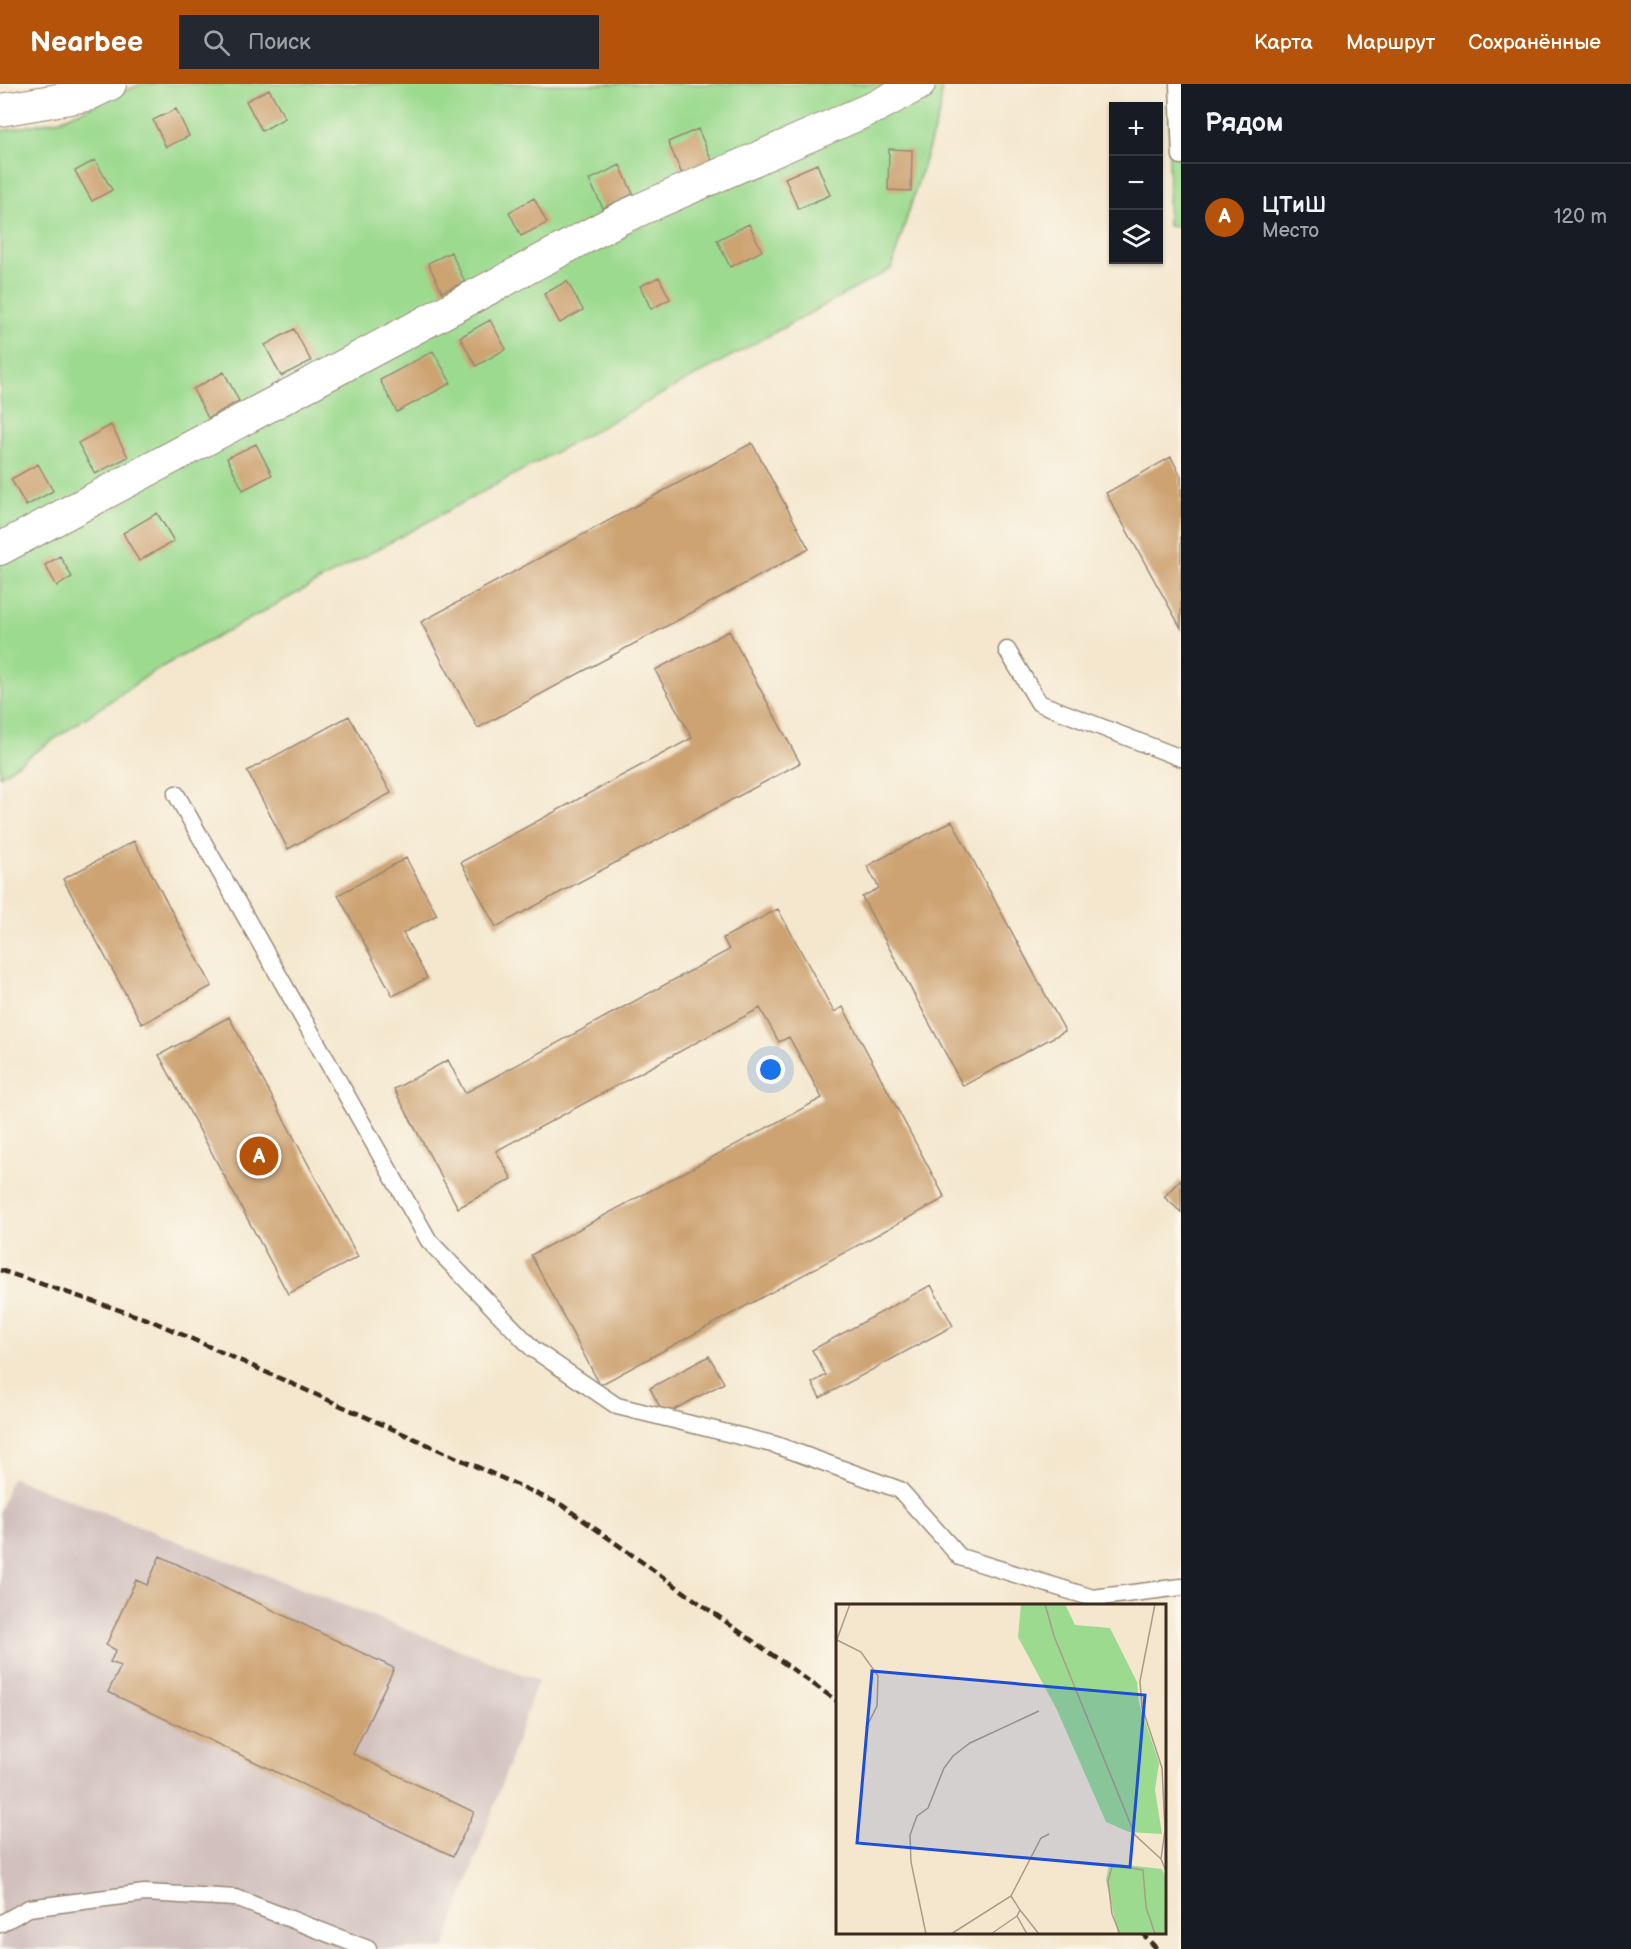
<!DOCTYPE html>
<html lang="ru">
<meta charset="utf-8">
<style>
:root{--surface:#171b24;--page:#242831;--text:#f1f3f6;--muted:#9ea1a6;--line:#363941;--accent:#b45309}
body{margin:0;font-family:"Balsamiq Sans",sans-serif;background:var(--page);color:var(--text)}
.controls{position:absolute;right:18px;top:18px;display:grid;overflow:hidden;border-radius:0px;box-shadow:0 2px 4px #0004}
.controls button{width:54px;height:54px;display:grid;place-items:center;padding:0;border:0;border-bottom:2px solid var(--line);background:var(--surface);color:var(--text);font:30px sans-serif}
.you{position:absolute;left:771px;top:986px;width:21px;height:21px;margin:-15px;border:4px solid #fff;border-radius:50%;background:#1a73e8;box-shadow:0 0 0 9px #1a73e833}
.badge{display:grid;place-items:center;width:39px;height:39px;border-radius:50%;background:var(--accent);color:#fff;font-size:20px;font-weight:700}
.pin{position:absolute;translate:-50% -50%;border:3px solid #fff;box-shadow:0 2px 6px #0006}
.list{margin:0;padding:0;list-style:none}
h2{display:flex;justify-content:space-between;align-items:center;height:78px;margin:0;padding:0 24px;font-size:26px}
h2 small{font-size:20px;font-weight:400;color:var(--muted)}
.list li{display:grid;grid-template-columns:39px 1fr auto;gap:18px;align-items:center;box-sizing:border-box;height:108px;padding:0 24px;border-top:2px solid var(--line)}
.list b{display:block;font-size:22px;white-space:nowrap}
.list p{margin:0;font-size:20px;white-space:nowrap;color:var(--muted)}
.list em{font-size:20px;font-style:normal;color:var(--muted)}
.icon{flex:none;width:33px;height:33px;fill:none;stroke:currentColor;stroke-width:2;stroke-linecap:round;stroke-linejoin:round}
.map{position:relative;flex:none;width:1181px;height:1865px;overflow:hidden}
header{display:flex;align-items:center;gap:36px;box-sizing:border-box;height:84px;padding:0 30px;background:var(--accent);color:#fff}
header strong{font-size:28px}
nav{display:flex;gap:33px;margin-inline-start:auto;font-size:21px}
.search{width:420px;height:54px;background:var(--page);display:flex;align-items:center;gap:15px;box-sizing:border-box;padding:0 21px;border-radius:0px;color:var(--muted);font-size:22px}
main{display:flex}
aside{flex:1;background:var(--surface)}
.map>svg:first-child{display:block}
.industrial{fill:#d1c0bd}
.green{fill:#9cda8f;stroke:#6c8256;stroke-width:1.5}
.building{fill:#cda372}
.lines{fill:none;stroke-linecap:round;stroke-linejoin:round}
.lane-casing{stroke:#988876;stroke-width:19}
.street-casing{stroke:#988876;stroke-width:34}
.lane{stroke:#fff;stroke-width:16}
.street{stroke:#fff;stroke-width:32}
.rail{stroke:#3b2a1e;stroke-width:4.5;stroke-dasharray:9 4.5;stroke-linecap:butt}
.inset-road{fill:none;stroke:#aa9b88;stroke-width:1.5}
.view{fill:#1d4ed8;fill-opacity:0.15;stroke:#1d4ed8;stroke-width:3}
.inset-edge{fill:none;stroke:#3b2a1e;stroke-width:3}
</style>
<header>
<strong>Nearbee</strong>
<div class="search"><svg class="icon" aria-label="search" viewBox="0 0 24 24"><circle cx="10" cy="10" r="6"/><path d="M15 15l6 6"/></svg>Поиск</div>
<nav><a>Карта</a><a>Маршрут</a><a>Сохранённые</a></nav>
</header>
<main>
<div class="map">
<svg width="1181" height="1865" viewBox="0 0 1181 1865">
<rect width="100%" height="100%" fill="#fbf7ec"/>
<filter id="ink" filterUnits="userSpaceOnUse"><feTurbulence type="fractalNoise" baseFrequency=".0167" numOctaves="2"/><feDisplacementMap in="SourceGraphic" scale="12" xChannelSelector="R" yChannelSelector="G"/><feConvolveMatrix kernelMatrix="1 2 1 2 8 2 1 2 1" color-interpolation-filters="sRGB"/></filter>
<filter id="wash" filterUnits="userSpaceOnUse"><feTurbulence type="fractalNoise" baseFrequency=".008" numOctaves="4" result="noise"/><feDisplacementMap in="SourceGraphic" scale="24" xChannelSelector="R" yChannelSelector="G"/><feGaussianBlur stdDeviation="1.35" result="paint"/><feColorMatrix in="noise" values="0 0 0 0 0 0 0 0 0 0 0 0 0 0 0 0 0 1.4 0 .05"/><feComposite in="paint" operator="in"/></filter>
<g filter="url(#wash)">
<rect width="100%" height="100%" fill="#f4e7ce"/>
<path class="industrial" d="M 11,1393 L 538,1596 L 444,1865 L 0,1865 L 0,1427 Z"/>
<path class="green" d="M 141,0 L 942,0 L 940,27 L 891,185 L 156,586 L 0,692 L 0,47 L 60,36 Z
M 1170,0 L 1181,0 L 1181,143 L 1168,142 Z"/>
<g id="blocks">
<path class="building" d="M 269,5 L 285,34 L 262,47 L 246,17 Z
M 176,25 L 189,52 L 166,63 L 153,36 Z
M 698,45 L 712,77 L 682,90 L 668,58 Z
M 889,65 L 912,66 L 911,107 L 888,106 Z
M 95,76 L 112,106 L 92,117 L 75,87 Z
M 817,80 L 830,111 L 798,125 L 785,94 Z
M 620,81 L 633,110 L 603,124 L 589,96 Z
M 534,114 L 547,139 L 521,152 L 509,128 Z
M 749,140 L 762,167 L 730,183 L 717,156 Z
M 451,168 L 465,198 L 442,208 L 428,179 Z
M 659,193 L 670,215 L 651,225 L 640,202 Z
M 567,197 L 583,226 L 560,239 L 544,210 Z
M 490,236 L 506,265 L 476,282 L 460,253 Z
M 294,245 L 311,277 L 281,292 L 265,261 Z
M 433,267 L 451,299 L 397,328 L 380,296 Z
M 224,288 L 239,317 L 208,334 L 193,305 Z
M 111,341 L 128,373 L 95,390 L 78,359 Z
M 752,359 L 809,465 L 478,644 L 421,538 Z
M 256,360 L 272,391 L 243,406 L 227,374 Z
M 1171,373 L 1181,392 L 1181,544 L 1106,409 Z
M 38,380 L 53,407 L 26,422 L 11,395 Z
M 157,429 L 174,457 L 139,477 L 123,449 Z
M 60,472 L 72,493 L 57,502 L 45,481 Z
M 729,547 L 800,679 L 496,843 L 461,778 L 692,654 L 655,586 Z
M 349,632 L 391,709 L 288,765 L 247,687 Z
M 952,737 L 1065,947 L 963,1002 L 862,813 L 879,804 L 867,782 Z
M 134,757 L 212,902 L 142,940 L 63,795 Z
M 406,774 L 437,831 L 403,849 L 427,894 L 393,912 L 338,811 Z
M 778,825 L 834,928 L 843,923 L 945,1114 L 600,1301 L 531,1171 L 822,1014 L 789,953 L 779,958 L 760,924 L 496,1067 L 512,1095 L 458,1124 L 394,1005 L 448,976 L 465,1009 L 729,866 L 723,854 Z
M 229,933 L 358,1173 L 288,1210 L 159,971 Z
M 1181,1095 L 1181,1128 L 1164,1113 Z
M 931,1201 L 953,1242 L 820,1314 L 812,1299 L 826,1291 L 812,1266 Z
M 709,1272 L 724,1299 L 664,1331 L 650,1304 Z
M 160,1472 L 394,1584 L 353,1670 L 474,1728 L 453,1772 L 108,1608 L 121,1582 L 110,1578 L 116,1566 L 106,1561 L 136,1496 L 147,1501 Z"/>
</g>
</g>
<g filter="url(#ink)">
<use href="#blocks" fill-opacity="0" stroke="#988876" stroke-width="1.5"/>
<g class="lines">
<defs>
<path id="lane" d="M 1178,0 L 1181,72
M 1007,566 L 1039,619 L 1181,674
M 176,710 L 429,1157 L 533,1265 L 617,1322 L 776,1361 L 900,1406 L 960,1473 L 1093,1514 L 1181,1503
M 0,1840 L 29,1824 L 145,1809 L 236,1814 L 368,1865"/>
<path id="street" d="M 0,26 L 87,11 L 110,0
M 0,465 L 623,133 L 877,22 L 919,0"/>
</defs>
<use href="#lane" class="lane-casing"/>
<use href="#street" class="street-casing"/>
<use href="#lane" class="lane"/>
<use href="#street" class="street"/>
<path class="rail" d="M 0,1186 L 152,1237 L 562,1421 L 837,1617
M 1141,1848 L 1157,1865"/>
</g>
</g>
<g transform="translate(836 1520)">
<rect width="330" height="330" fill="#f4e7ce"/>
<path d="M 185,0 L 229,0 L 239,21 L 274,24 L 301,78 L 303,99 L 323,159 L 319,186 L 326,230 L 293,228 L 270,218 L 221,106 L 182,33 ZM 273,259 L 326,265 L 330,275 L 330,330 L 282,330 L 270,276 Z" fill="#9cda8f"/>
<path class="inset-road" d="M 209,0 L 218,32 L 299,231 L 325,255M 319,0 L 304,77 L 306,103 L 326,164 L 329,226 L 325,255 L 330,267M 1,36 L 25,48 L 42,72 L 41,102 L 30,124M 0,38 L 14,0M 175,292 L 184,306 L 181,312 L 191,330M 184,306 L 203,330M 90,330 L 75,258 L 74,231 L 81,212 L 92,204 L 108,164 L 117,152 L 134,139 L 203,107M 115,330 L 175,292 L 205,234 L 213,230M 155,330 L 181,312M 284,330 L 276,310 L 272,277 L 276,263 L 282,262 L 307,266 L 310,303 L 319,330"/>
<path class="view" d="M 36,67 L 309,91 L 294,263 L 21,239 Z"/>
<rect width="330" height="330" class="inset-edge"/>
</g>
</svg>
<div class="controls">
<button>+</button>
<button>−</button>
<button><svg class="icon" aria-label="layers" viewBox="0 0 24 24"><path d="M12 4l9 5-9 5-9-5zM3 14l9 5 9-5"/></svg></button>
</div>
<div class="you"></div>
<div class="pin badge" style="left:259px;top:1072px">A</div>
</div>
<aside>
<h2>Рядом<small></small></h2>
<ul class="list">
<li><span class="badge">A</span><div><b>ЦТиШ</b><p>Место</p></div><em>120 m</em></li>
</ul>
</aside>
</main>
